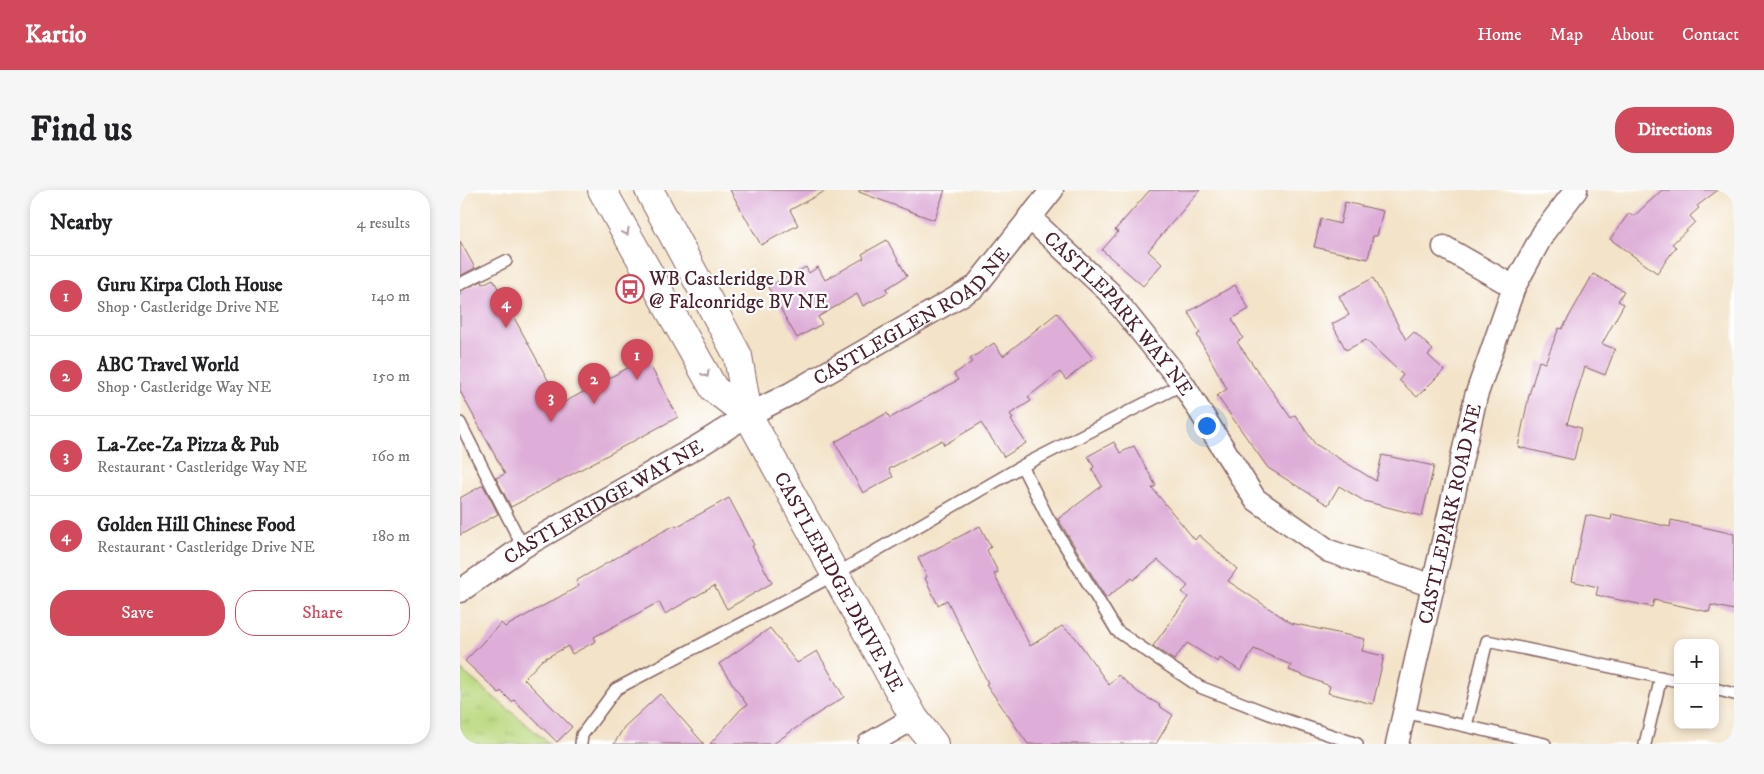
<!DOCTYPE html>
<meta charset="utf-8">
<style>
:root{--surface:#fff;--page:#f6f6f6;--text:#202124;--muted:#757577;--line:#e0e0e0;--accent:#d1495b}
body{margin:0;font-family:"IM FELL DW Pica",serif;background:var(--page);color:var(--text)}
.controls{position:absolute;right:15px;bottom:15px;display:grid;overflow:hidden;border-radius:10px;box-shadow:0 2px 8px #0003}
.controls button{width:45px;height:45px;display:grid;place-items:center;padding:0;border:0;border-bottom:1px solid var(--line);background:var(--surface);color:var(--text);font:25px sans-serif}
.you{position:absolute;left:746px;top:235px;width:18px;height:18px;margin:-12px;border:4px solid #fff;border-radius:50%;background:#1a73e8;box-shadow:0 0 0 8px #1a73e833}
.badge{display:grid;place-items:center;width:32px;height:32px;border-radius:50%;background:var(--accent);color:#fff;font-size:16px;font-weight:700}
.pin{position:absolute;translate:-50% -41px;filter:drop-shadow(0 1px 2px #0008)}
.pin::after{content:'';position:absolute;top:26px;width:18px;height:15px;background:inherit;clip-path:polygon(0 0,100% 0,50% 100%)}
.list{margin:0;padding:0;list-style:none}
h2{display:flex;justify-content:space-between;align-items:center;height:65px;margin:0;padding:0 20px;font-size:21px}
h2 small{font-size:16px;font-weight:400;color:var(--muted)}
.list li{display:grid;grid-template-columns:32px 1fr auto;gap:15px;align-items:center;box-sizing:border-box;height:80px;padding:0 20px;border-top:1px solid var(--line)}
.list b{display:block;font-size:19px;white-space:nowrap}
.list p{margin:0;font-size:16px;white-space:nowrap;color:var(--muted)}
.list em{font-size:16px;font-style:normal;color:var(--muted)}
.actions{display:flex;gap:10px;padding:15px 20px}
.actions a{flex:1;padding:11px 0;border:1px solid var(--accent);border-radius:20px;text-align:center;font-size:18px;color:var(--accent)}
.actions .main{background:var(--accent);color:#fff}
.map{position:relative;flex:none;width:1274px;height:554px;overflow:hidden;border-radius:20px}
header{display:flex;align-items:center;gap:30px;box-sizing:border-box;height:70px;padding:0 25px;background:var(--accent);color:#fff}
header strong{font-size:24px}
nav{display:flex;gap:28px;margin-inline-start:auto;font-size:18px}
.intro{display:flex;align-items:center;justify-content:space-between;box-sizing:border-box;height:120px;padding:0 30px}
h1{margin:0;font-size:35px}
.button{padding:12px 22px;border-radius:20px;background:var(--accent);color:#fff;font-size:18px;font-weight:700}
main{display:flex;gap:30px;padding:0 30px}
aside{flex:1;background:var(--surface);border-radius:20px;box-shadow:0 2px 8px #0003}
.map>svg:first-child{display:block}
.park{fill:url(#park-tufts);stroke:#827c54}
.building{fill:#deaed8}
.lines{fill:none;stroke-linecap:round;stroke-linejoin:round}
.lane-casing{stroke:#856462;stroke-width:14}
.street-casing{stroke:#856462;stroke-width:25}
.secondary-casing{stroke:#856462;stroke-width:30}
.lane{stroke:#fff;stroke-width:11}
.street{stroke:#fff;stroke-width:22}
.secondary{stroke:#fff;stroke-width:28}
.oneway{stroke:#ae9aa0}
.labels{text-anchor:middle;stroke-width:4.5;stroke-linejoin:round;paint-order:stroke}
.poi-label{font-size:20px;fill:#4a1f2b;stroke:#fff;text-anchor:start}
.street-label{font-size:20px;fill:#4a1f2b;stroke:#fff}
</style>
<header>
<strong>Kartio</strong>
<nav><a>Home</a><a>Map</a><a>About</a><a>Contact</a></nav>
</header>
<div class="intro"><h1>Find us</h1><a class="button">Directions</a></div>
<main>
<aside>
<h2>Nearby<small>4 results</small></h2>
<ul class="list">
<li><span class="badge">1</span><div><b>Guru Kirpa Cloth House</b><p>Shop · Castleridge Drive NE</p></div><em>140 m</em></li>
<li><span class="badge">2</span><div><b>ABC Travel World</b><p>Shop · Castleridge Way NE</p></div><em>150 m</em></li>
<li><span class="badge">3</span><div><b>La-Zee-Za Pizza &amp; Pub</b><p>Restaurant · Castleridge Way NE</p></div><em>160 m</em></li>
<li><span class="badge">4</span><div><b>Golden Hill Chinese Food</b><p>Restaurant · Castleridge Drive NE</p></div><em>180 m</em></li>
</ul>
<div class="actions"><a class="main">Save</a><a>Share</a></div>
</aside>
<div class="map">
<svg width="1274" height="554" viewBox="0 0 1274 554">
<defs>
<pattern id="park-tufts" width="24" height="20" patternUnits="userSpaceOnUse" patternTransform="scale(1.25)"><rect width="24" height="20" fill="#bad87e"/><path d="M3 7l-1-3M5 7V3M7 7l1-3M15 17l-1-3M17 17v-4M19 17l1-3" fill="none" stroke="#a1b96d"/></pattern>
</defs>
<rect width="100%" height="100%" fill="#fff"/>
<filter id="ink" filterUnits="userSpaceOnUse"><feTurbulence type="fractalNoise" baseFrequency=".02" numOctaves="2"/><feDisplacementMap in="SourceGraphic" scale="10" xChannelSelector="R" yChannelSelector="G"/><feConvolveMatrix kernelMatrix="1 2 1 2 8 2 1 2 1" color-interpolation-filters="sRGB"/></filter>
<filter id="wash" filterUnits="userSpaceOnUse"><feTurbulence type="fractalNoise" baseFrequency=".0096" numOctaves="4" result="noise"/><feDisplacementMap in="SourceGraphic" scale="20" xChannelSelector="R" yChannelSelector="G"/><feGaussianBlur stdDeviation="1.12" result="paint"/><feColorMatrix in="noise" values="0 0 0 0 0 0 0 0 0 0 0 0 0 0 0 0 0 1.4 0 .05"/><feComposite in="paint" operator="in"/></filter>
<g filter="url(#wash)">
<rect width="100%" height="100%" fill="#f3e3c8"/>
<path class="park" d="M 0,479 L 90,554 L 0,554 Z"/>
<g id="blocks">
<path class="building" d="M 270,0 L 367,0 L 330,20 L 338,35 L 301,55 Z
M 399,0 L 485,0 L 474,30 L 399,2 Z
M 690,0 L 740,0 L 688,61 L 702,74 L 683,96 L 642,60 L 658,42 L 655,40 Z
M 1202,0 L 1258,0 L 1237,16 L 1239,18 L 1230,26 L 1235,32 L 1212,54 L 1216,57 L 1197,83 L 1150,49 L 1169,23 L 1174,26 Z
M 885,12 L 923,21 L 917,46 L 913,46 L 908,69 L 854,57 L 861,29 L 880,34 Z
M 427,50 L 447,86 L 426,99 L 428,102 L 403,116 L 397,104 L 358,127 L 362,134 L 337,148 L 308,97 L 346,77 L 349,83 L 358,77 L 365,90 L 404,68 L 402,64 Z
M 0,51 L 15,78 L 0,86 Z
M 1133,84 L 1164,101 L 1158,111 L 1164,114 L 1142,154 L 1155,159 L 1145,185 L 1125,177 L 1107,234 L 1121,238 L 1114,270 L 1058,257 L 1069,205 L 1079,171 L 1085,173 L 1099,138 L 1102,139 Z
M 913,88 L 946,150 L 954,142 L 973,160 L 968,165 L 984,180 L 957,207 L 939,190 L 943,185 L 906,150 L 886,160 L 872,134 L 889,125 L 879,106 Z
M 33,89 L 101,214 L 186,168 L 218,227 L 51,317 L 36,288 L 45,284 L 0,201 L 0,101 L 22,91 L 23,94 Z
M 775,95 L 789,119 L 772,129 L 783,148 L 777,152 L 831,228 L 835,225 L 855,254 L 916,291 L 922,265 L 974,276 L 962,326 L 904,311 L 879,296 L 868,315 L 808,278 L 757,206 L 767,199 L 737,145 L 740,143 L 728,122 Z
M 597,123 L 633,168 L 606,190 L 600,182 L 568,207 L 571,211 L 550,224 L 553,229 L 551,230 L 566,253 L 544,267 L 521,233 L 484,255 L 482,250 L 429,279 L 433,287 L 403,303 L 375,252 L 427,223 L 430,228 L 498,190 L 494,184 L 512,172 L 510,169 L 534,153 L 543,166 Z
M 654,252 L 660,263 L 674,256 L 696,296 L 692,298 L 735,350 L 739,345 L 777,379 L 768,391 L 831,433 L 905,449 L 902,461 L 924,466 L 913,514 L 868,503 L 870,496 L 829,480 L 831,475 L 794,459 L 781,481 L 760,468 L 758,472 L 727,453 L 714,470 L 693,456 L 728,407 L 722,402 L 728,396 L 698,370 L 673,390 L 672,388 L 646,408 L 598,329 L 642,296 L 632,279 L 634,277 L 628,266 Z
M 23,295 L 38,324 L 0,345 L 0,308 Z
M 269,308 L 294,355 L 292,356 L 312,393 L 267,419 L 254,396 L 205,424 L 199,412 L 134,447 L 136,451 L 112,464 L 108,456 L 82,470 L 64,489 L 112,537 L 97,552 L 54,510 L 52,512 L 41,501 L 39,503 L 5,471 L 41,433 L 45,437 L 119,396 L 116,391 L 189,349 L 215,335 L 216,337 Z
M 1152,324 L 1210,337 L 1211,330 L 1274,344 L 1274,420 L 1251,415 L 1249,422 L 1194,410 L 1192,417 L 1136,405 L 1138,397 L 1112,391 L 1126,325 L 1151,330 Z
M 520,336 L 531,357 L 527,360 L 538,382 L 534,384 L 570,456 L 602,436 L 615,447 L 649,495 L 658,485 L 679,503 L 700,515 L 699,516 L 713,525 L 696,554 L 568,554 L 526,494 L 528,493 L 487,410 L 478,415 L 465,388 L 467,387 L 458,368 Z
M 310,438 L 337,473 L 357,461 L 384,507 L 349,529 L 313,554 L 250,554 L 281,519 L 287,515 L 259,474 Z
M 200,504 L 244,554 L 154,554 L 164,537 Z"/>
</g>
</g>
<g filter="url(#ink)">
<use href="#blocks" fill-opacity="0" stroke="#856462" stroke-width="1"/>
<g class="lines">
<defs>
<path id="lane" d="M 0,94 L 46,71
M 0,233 L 63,357
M 562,276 L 723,194
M 1255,499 L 1274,504
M 943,522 L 1085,554
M 1006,536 L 1027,451 L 1218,491
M 121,554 L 122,545 L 156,499 L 374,385 L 562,276 L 587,326 L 657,441 L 740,497 L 820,528 L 897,554
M 1185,554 L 1201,487"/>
<g id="street">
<path id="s1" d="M 569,27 L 649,102 L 723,194 L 795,309 L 869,361 L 973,396"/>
<path d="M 984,57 L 1054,97"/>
<path id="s2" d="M 0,401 L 63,357 L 240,255 L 288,225 L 330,204 L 515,97 L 592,0"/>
<path d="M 409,554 L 454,528"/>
<path id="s3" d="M 937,554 L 1016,206 L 1054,97 L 1084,42 L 1116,0"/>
</g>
<g id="secondary">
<path d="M 142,0 L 254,199 L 288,225"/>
<path id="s4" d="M 189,0 L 278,166 L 288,225 L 454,528 L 474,554"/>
</g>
</defs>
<use href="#lane" class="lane-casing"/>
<use href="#street" class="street-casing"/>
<use href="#secondary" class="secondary-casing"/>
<use href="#lane" class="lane"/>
<use href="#street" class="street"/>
<use href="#secondary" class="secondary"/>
</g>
<defs><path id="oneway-chevron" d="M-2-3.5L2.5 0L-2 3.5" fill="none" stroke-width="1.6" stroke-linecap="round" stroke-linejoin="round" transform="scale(1.25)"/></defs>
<g class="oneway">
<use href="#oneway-chevron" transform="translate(166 42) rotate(60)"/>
<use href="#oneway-chevron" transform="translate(246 184) rotate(62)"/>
</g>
</g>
<defs>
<symbol id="bus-ring" viewBox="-11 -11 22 22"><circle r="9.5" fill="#fff" stroke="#d1495b" stroke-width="1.5"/><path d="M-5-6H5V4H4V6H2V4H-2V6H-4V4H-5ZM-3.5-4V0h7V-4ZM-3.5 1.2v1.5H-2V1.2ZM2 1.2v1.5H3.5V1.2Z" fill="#d1495b"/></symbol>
</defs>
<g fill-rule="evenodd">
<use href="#bus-ring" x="154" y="83" width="32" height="32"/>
</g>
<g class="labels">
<g class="poi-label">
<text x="189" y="95">WB Castleridge DR<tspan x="189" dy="23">@ Falconridge BV NE</tspan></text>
</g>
<g class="street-label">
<text dy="7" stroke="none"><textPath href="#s2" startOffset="530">CASTLEGLEN ROAD NE</textPath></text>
<text dy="7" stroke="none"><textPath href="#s1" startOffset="132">CASTLEPARK WAY NE</textPath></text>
<text dy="7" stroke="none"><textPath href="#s2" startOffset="169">CASTLERIDGE WAY NE</textPath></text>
<text dy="7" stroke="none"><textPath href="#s3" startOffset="236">CASTLEPARK ROAD NE</textPath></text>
<text dy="7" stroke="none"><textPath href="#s4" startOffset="438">CASTLERIDGE DRIVE NE</textPath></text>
</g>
</g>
</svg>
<div class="controls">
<button>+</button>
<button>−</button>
</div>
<div class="you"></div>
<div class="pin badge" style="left:177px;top:190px">1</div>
<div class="pin badge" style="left:134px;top:214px">2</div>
<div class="pin badge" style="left:91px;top:232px">3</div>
<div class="pin badge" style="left:46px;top:138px">4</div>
</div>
</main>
